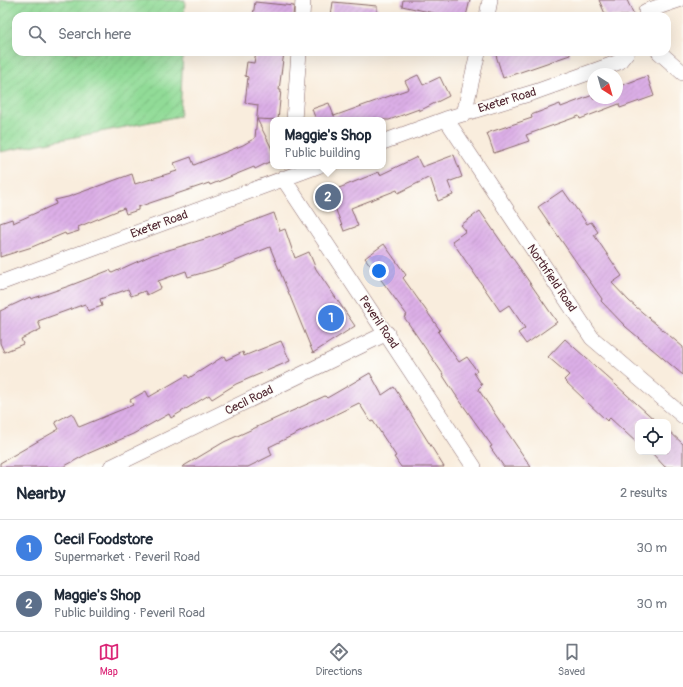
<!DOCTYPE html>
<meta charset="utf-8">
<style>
:root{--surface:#fff;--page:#f2f2f3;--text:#1f2937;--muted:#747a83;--line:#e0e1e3;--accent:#db2777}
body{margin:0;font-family:Pangolin,sans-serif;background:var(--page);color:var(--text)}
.controls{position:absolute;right:12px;bottom:12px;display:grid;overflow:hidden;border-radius:8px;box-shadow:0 4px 16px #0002}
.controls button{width:36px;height:36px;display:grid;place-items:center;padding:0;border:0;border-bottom:1px solid var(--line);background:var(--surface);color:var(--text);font:20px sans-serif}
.compass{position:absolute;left:587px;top:68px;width:36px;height:36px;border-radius:50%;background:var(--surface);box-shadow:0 4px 16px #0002;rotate:143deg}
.you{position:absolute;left:379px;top:271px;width:14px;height:14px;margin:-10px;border:3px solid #fff;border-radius:50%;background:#1a73e8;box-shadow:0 0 0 6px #1a73e833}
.badge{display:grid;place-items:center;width:26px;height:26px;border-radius:50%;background:var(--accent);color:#fff;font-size:13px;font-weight:700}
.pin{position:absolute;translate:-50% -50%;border:2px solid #fff;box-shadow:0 1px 4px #0006}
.popup{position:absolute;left:270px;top:117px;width:116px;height:52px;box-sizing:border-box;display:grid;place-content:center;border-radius:8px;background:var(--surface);filter:drop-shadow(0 1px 3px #0005);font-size:13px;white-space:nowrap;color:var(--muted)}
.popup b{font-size:15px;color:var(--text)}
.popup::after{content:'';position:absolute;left:50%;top:100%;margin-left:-8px;border:8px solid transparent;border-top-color:var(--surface)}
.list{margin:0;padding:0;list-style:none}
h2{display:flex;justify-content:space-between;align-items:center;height:52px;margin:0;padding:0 16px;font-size:17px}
h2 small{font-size:13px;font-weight:400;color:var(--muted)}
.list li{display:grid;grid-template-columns:26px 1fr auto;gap:12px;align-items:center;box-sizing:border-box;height:56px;padding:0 16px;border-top:1px solid var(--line)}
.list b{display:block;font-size:15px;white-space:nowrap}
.list p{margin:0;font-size:13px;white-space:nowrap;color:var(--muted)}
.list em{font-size:13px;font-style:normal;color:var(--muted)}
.icon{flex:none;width:22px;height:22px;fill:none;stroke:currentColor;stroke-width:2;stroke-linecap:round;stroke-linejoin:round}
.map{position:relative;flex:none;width:683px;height:467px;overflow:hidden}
.search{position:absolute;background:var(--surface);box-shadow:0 4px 16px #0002;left:12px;right:12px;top:12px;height:44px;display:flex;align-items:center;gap:10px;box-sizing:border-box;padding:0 14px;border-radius:12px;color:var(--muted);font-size:15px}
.sheet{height:164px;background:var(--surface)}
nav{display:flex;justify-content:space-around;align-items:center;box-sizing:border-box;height:56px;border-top:1px solid var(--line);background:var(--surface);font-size:11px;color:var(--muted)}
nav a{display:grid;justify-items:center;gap:2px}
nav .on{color:var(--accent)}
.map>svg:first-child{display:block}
.garden{fill:url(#garden-furrows);stroke:#6e7d61}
.building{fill:url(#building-hatch)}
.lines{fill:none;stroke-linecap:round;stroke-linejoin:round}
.street-casing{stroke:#876769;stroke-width:16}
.street{stroke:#fff;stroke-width:15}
.labels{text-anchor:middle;stroke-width:3;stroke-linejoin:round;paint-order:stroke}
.street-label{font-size:12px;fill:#4a1f2b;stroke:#fdfcf7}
</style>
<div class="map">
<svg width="683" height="467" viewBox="0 0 683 467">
<defs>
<pattern id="garden-furrows" width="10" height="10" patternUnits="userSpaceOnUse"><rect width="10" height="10" fill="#91db97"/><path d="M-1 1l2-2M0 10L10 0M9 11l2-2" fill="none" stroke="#7fbc82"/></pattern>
<pattern id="building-hatch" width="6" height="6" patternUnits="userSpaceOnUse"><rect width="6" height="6" fill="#dcafe7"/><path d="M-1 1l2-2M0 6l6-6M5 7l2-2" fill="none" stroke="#be96c6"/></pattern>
</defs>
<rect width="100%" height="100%" fill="#fdfcf7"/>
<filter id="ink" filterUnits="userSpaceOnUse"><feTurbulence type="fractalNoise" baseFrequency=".025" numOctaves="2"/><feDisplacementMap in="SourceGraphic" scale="8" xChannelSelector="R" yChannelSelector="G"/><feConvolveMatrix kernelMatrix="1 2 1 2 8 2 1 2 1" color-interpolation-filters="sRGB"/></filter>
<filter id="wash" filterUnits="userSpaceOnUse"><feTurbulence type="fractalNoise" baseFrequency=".012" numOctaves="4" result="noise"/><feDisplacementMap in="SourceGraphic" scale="16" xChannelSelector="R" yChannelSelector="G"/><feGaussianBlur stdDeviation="0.9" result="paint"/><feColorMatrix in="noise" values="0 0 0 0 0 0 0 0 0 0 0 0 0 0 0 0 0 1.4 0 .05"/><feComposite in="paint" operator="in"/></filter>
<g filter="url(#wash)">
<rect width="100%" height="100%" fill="#f9eddd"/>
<path class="garden" d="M 0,0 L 185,0 L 184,16 L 16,16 L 16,52 L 183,52 L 180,116 L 0,152 Z"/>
<g id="blocks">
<path class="building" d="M 403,0 L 470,0 L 466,16 L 447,16 L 402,6 Z
M 599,0 L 627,0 L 634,16 L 606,16 Z
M 255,2 L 294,6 L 293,16 L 253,16 Z
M 333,2 L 377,6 L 377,16 L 331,16 Z
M 256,52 L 284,52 L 279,90 L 281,90 L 278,120 L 257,119 L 273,151 L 273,160 L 255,169 L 254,167 L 210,185 L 209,183 L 138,207 L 138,210 L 126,214 L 124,208 L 78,227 L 79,231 L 66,235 L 65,233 L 32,247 L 0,257 L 0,223 L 12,219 L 13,223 L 56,204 L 55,200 L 68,197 L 132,174 L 135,184 L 177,171 L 174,163 L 191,157 L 194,165 L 243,145 L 255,138 L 258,105 L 245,103 L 248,77 L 245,76 L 247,62 L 254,63 Z
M 495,52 L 570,52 L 570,55 L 503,78 Z
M 418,75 L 423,85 L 440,77 L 449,96 L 419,111 L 419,109 L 389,120 L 316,120 L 312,109 L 329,103 L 334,116 L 409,89 L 405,81 Z
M 647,76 L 654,96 L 620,108 L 619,104 L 580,119 L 579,116 L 526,135 L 529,141 L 494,153 L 487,133 L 532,118 L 531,115 L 560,104 L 561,107 L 593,95 L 593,98 L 617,98 L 617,87 Z
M 454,155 L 462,177 L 448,182 L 453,195 L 438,201 L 430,177 L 398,193 L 397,190 L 351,208 L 358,226 L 344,231 L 329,192 L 379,172 L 380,175 L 417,157 L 422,167 Z
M 563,190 L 587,224 L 591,222 L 598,232 L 594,235 L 622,276 L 612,283 L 629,301 L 683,347 L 683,375 L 626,327 L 601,301 L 602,299 L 538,207 Z
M 480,211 L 557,322 L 526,344 L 518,333 L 525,328 L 509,305 L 500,311 L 452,241 L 466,231 L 461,225 Z
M 274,213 L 280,231 L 285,229 L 295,258 L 309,252 L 316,269 L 355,326 L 313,353 L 270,247 L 216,269 L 188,277 L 186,271 L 158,281 L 161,288 L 147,295 L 145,291 L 131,296 L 128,289 L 100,299 L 102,306 L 88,311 L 85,304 L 38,321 L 41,329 L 21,339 L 23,344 L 4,352 L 0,343 L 0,311 L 30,297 L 31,299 L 69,286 L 110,270 L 112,273 L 152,255 L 208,238 Z
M 384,244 L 406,275 L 403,278 L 440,330 L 438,332 L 459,362 L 467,357 L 477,371 L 474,373 L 482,385 L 478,389 L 531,467 L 504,467 L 490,447 L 492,446 L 455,394 L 442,374 L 443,374 L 404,317 L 407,315 L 365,258 Z
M 565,339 L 657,422 L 638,422 L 638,444 L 610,418 L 607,421 L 564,380 L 569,375 L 548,357 Z
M 281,341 L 290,361 L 236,384 L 212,399 L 209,395 L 171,418 L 169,414 L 133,434 L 87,454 L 63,467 L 0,467 L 0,463 L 59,429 L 55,422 L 72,413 L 79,427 L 133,405 L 130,400 L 146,391 L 149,397 L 187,375 L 189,378 L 224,356 L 226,360 L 243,352 L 244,356 Z
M 370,373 L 382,395 L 394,387 L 444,467 L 401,467 L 394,457 L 396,456 L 373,421 L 371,422 L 359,403 L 269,447 L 272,455 L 248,467 L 182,467 L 224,442 L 325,396 L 327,398 Z
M 668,430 L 683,444 L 683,467 L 665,467 L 651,452 L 668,452 Z"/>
</g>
</g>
<g filter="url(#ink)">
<use href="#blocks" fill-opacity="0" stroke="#876769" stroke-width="1"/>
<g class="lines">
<defs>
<path id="street" d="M 646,11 L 679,0
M 302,16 L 303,0
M 487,16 L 490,0
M 659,52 L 683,73
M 464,114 L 478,52
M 446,119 L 592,338 L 683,416
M 294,120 L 299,52
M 383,142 L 446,119 L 535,92 L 619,62 L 627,52
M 283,178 L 474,467
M 0,283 L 318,166
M 111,467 L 387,333"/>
</defs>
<use href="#street" class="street-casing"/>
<use href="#street" class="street"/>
</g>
</g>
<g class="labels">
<g class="street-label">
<text transform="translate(507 100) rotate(-17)" y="4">Exeter Road</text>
<text transform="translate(159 224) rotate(-20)" y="4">Exeter Road</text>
<text transform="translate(552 278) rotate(56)" y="4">Northfield Road</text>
<text transform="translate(379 322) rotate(56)" y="4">Peveril Road</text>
<text transform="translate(249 400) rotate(-26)" y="4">Cecil Road</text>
</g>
</g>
</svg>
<div class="controls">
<button><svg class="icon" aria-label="locate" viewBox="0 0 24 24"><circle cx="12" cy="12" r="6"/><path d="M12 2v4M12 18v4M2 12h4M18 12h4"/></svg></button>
</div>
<svg class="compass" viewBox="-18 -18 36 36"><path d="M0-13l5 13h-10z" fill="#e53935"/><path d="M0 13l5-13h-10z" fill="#747a83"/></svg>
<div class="you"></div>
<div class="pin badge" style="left:331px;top:318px;background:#3f7fe0">1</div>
<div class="pin badge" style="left:328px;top:197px;background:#5c6f8a">2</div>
<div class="popup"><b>Maggie's Shop</b>Public building</div>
<div class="search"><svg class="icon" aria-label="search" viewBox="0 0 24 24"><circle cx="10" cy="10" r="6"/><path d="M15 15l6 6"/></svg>Search here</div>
</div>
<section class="sheet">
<h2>Nearby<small>2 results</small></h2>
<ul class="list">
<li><span class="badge" style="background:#3f7fe0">1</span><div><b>Cecil Foodstore</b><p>Supermarket · Peveril Road</p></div><em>30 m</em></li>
<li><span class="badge" style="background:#5c6f8a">2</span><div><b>Maggie's Shop</b><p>Public building · Peveril Road</p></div><em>30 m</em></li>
</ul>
</section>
<nav>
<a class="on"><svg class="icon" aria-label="map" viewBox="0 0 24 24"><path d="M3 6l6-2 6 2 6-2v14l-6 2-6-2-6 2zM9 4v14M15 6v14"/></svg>Map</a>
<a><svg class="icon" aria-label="directions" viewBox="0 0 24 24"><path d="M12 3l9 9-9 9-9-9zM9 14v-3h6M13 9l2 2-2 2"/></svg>Directions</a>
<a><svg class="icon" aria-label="saved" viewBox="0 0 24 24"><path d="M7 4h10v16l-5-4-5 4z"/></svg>Saved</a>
</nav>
